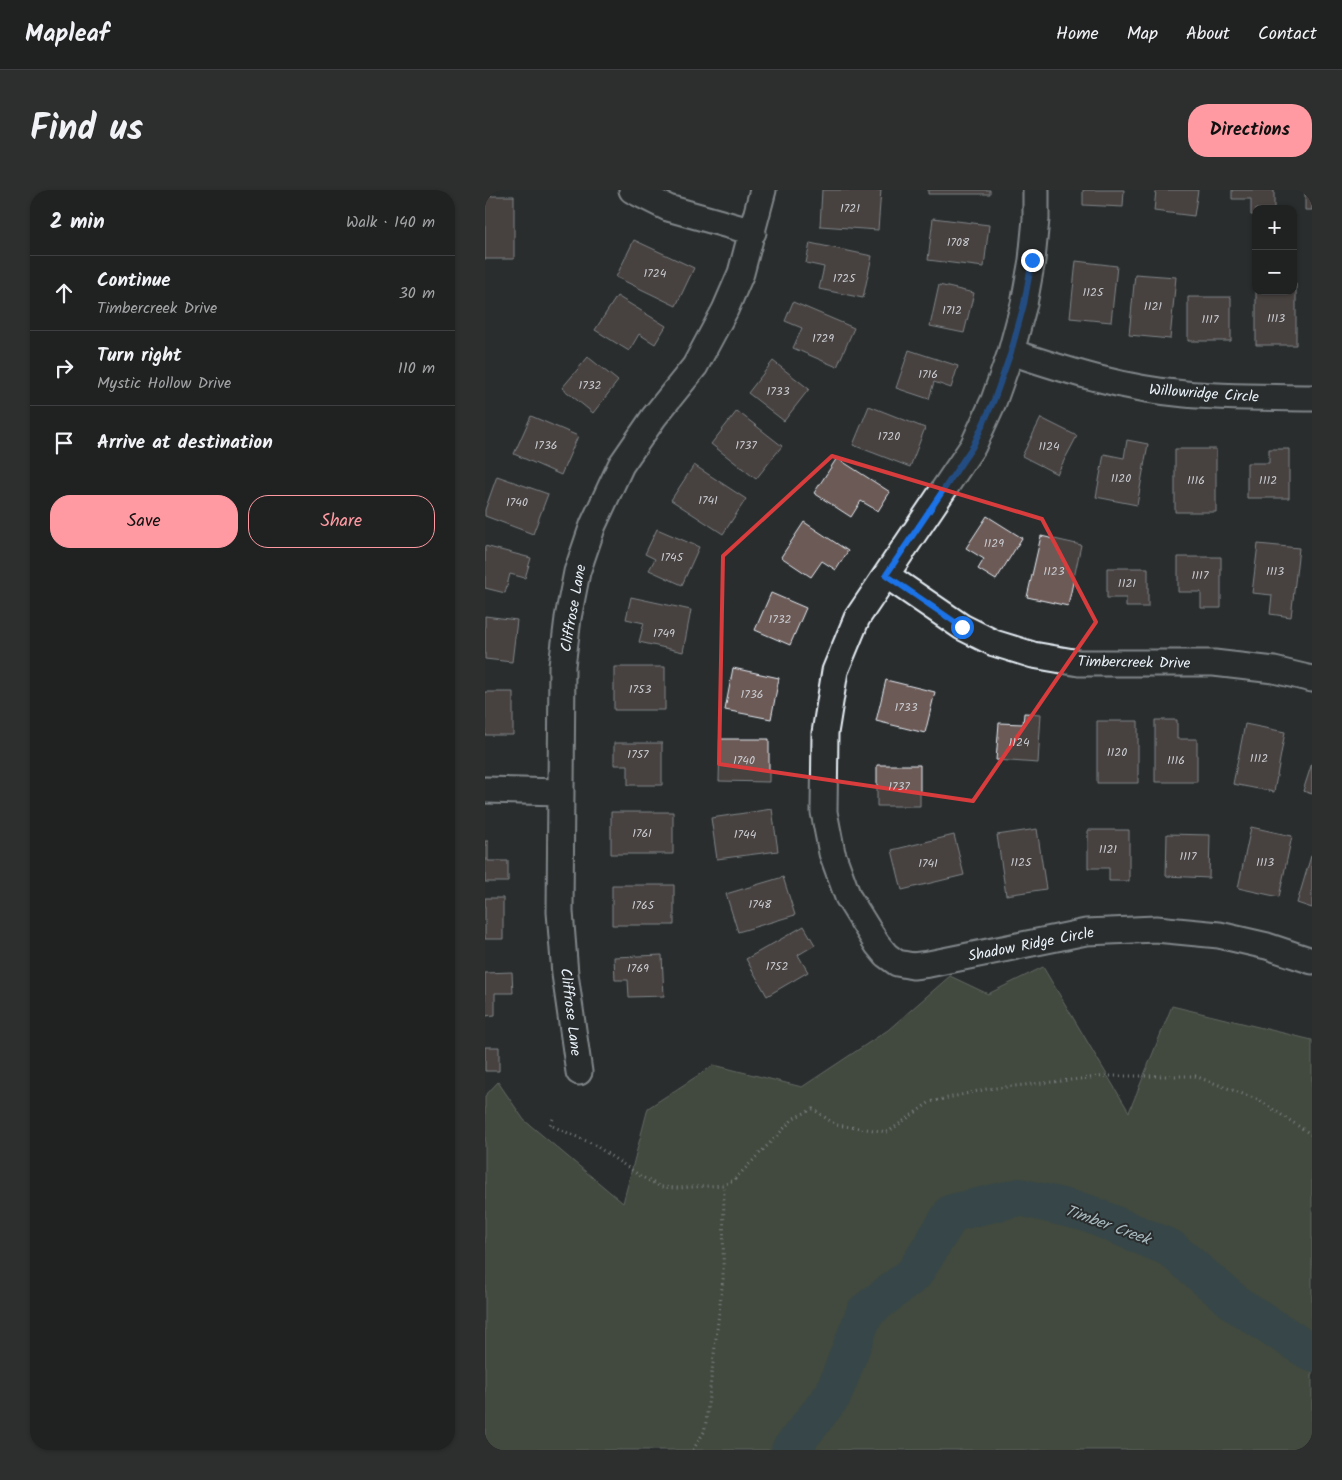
<!DOCTYPE html>
<html lang="en">
<head>
<meta charset="utf-8">
<style>
	:root { --surface:#202222; --page:#2d2f2f; --text:#f1f3f6; --muted:#a2a4a5; --line:#3d3f40; --accent:#ff9aa2 }
	body { margin:0; font-family:Kalam,sans-serif; background:var(--page); color:var(--text) }
	.controls { position:absolute; right:15px; top:15px; display:grid; overflow:hidden; border-radius:10px; box-shadow:0 1px 4px #0004 }
	.controls button { width:45px; height:45px; display:grid; place-items:center; padding:0; border:0; border-bottom:1px solid var(--line); background:var(--surface); color:var(--text); font:25px sans-serif }
	.stop { position:absolute; width:15px; height:15px; margin:-11px; border:4px solid #1a73e8; border-radius:50%; background:#fff }
	.stop.end { background:#1a73e8; border-color:#fff; box-shadow:0 1px 5px #0008 }
	.list { margin:0; padding:0; list-style:none }
	h2 { display:flex; justify-content:space-between; align-items:center; height:65px; margin:0; padding:0 20px; font-size:21px }
	h2 small { font-size:16px; font-weight:400; color:var(--muted) }
	.list li { display:grid; grid-template-columns:32px 1fr auto; gap:15px; align-items:center; box-sizing:border-box; height:75px; padding:0 20px; border-top:1px solid var(--line) }
	.list b { display:block; font-size:19px; white-space:nowrap }
	.list p { margin:0; font-size:16px; white-space:nowrap; color:var(--muted) }
	.list em { font-size:16px; font-style:normal; color:var(--muted) }
	.actions { display:flex; gap:10px; padding:15px 20px }
	.actions a { flex:1; padding:11px 0; border:1px solid var(--accent); border-radius:20px; text-align:center; font-size:18px; color:var(--accent) }
	.actions .main { background:var(--accent); color:#111 }
	.icon { flex:none; width:28px; height:28px; fill:none; stroke:currentColor; stroke-width:2; stroke-linecap:round; stroke-linejoin:round }
	.map { position:relative; flex:none; width:827px; height:1260px; overflow:hidden; border-radius:20px }
	header { display:flex; align-items:center; gap:30px; box-sizing:border-box; height:70px; padding:0 25px; background:var(--surface); border-bottom:1px solid var(--line) }
	header strong { font-size:24px }
	nav { display:flex; gap:28px; margin-inline-start:auto; font-size:18px }
	.intro { display:flex; align-items:center; justify-content:space-between; box-sizing:border-box; height:120px; padding:0 30px }
	h1 { margin:0; font-size:35px }
	.button { padding:12px 22px; border-radius:20px; background:var(--accent); color:#111; font-size:18px; font-weight:700 }
	main { display:flex; gap:30px; padding:0 30px }
	aside { flex:1; background:var(--surface); border-radius:20px; box-shadow:0 1px 4px #0004 }
	.map>svg:first-child { display:block }
	.green { fill:#616c53; stroke:#a4aea6 }
	.lines { fill:none; stroke-linecap:round; stroke-linejoin:round }
	.river { stroke:#466567; stroke-width:38 }
	.building { fill:#6c5a57; stroke:#e8f1f8 }
	.minor-casing { stroke:#e8f1f8; stroke-width:29 }
	.path { stroke:#e8f1f8; stroke-width:3; stroke-dasharray:1 4; stroke-linecap:butt }
	.minor { stroke:#2a2d2e; stroke-width:25 }
	.route { stroke:#1a73e8; stroke-width:6 }
	.marked { fill:none; stroke:#d83c3d; stroke-width:4; stroke-linejoin:round }
	.labels { text-anchor:middle; stroke-width:4; stroke-linejoin:round; paint-order:stroke }
	.number-label { font-size:12px; fill:#c9cbd0 }
	.street-label { font-size:15px; fill:#e8f1f8; stroke:#2a2d2e }
	.water-label { font-size:16px; font-style:italic; fill:#a7b9be; stroke:#2a2d2e }
</style>
</head>
<body>
<header>
<strong>Mapleaf</strong>
<nav><a>Home</a><a>Map</a><a>About</a><a>Contact</a></nav>
</header>
<div class="intro"><h1>Find us</h1><a class="button">Directions</a></div>
<main>
<aside>
<h2>2 min<small>Walk · 140 m</small></h2>
<ul class="list">
<li><svg class="icon" aria-label="ahead" viewBox="0 0 24 24"><path d="M12 20V5M6 11l6-6 6 6"/></svg><div><b>Continue</b><p>Timbercreek Drive</p></div><em>30 m</em></li>
<li><svg class="icon" aria-label="right" viewBox="0 0 24 24"><path d="M7 20v-9h11M14 6l5 5-5 5"/></svg><div><b>Turn right</b><p>Mystic Hollow Drive</p></div><em>110 m</em></li>
<li><svg class="icon" aria-label="arrive" viewBox="0 0 24 24"><path d="M6 21V4h12l-3 4 3 4H6"/></svg><div><b>Arrive at destination</b></div></li>
</ul>
<div class="actions"><a class="main">Save</a><a>Share</a></div>
</aside>
<div class="map">
<svg width="827" height="1260" viewBox="0 0 827 1260">
	<rect width="100%" height="100%" fill="#2a2d2e"/>
	<filter id="ink" filterUnits="userSpaceOnUse"><feTurbulence type="fractalNoise" baseFrequency=".02" numOctaves="2"/><feDisplacementMap in="SourceGraphic" scale="10" xChannelSelector="R" yChannelSelector="G"/><feConvolveMatrix kernelMatrix="1 2 1 2 8 2 1 2 1" color-interpolation-filters="sRGB"/></filter>
	<g filter="url(#ink)">
		<path class="green" d="M558 777 644 922 687 816 827 850V1260H0V906L13 892 39 930 138 1013 163 918 229 875 317 897 403 840 465 786 503 804Z"/>
		<g class="lines">
			<path class="river" d="M305 1260 348 1205 380 1122 429 1084 467 1023 535 1007 602 1023 685 1058 754 1116 827 1163"/>
		</g>
		<path class="building" d="M337 0H396L393 40 335 36Z
			M443 0H505V4H443Z
			M598 0H639L638 17 598 15Z
			M671 0H713L709 26 669 21Z
			M747 0H789V19H771V25H766V9H747Z
			M820 0H827V20H820Z
			M0 6H29V69H0Z
			M448 28 504 35 499 77 443 70Z
			M149 50 209 78 191 116 131 87Z
			M325 53 387 66 378 108 334 99 339 77 321 73Z
			M591 71 632 76 626 132 585 128Z
			M650 84 691 87 685 149 644 145Z
			M808 94H811V155H771V101H808Z
			M454 95 489 103 479 143 445 136Z
			M132 106 181 136 170 154 154 144 144 161 110 140Z
			M703 107H746V151H703Z
			M308 112 369 138 352 177 308 158 317 138 300 131Z
			M424 160 473 176 466 198 449 192 444 209 411 198Z
			M103 167 133 191 108 223 77 198Z
			M288 171 324 199 299 231 263 203Z
			M384 216 440 238 425 277 368 255Z
			M252 221 297 256 271 289 226 254Z
			M46 226 93 246 76 285 29 264Z
			M556 228 592 246 572 284 537 266Z
			M642 250 663 254 652 315 611 307 619 264 639 268Z
			M690 259H731V322H690Z
			M784 259H804V308H762V273H784Z
			M352 268 405 302 393 321 376 311 366 327 329 303Z
			M209 275 261 309 238 344 186 310Z
			M12 286 63 304 48 344 0 326V320Z
			M502 326 537 348 511 390 493 379 499 369 481 358Z
			M319 332 363 361 351 380 337 371 326 387 296 367Z
			M172 339 214 357 197 395 164 380 170 369 160 364Z
			M556 346 596 355 583 416 542 407Z
			M773 354 814 358 806 427 785 424 787 405 767 403Z
			M0 356 46 368 40 388 25 384 20 403 0 398Z
			M693 367H736V418H716V402H693Z
			M622 378H663V417H641V408H622Z
			M286 403 321 418 305 455 270 440Z
			M146 407 206 420 198 462 154 452 159 433 141 429Z
			M0 426 32 430 27 472 0 469Z
			M129 477H180V520H129Z
			M248 478 294 488 286 529 240 520Z
			M401 490 450 502 440 543 391 531Z
			M0 502H28V545H0Z
			M539 523 556 524 553 573 511 570 514 533 538 534Z
			M670 530H692V549H712V592H670Z
			M612 531H653V593H612Z
			M760 534 800 542 789 602 748 594Z
			M235 549H284V592L234 591Z
			M129 553H177V595H143V575H129Z
			M827 573V604L818 601Z
			M392 575H435V616H392Z
			M287 619 293 661 232 669 226 628Z
			M126 622H188V664H126Z
			M766 637 807 646 794 707 753 698Z
			M552 639 561 699 521 705 512 645Z
			M603 640H644V691H624V678H603Z
			M682 644 725 645 724 688 681 686Z
			M469 645 479 685 417 700 407 660Z
			M0 651H3V671H23V692H0Z
			M826 666H827V718L812 713Z
			M298 687 310 725 253 742 241 704Z
			M127 695H189V735H127Z
			M0 708H18V749H0Z
			M319 736 330 755 313 765 323 782 282 806 261 769Z
			M177 765 179 806 144 807 143 790H130L129 767Z
			M27 782 28 803H10V825L0 826V783Z
			M0 857H14V881H0Z"/>
		<g class="lines">
			<g class="minor-casing">
				<path id="minor" d="M147 0 183 18 268 42
					M551 0V29L547 70 539 114 526 162 509 210 488 256 372 428 350 481 340 543 339 622 347 663 363 707 392 754 401 765 412 773 428 776 444 774 601 742 671 739 734 745 782 756 827 771
					M526 162C583 181 640 199 700 204 742 208 785 207 827 208
					M401 385 477 437 509 453 548 465 594 473H729L789 480 827 489
					M0 600 75 602
					M94 882 80 784 75 722 77 476 83 428 92 382 108 335 136 275 169 227 210 176 240 120 256 83 278 0"/>
			</g>
			<path class="path" d="M68 929 65 935 108 954 157 987 176 997 193 998 239 995 250 989 309 928 328 919 351 935 403 942 445 912 502 899 623 886H710L774 910 827 945
				M208 1260 219 1242 221 1232 238 1089 239 995"/>
			<use href="#minor" class="minor"/>
		</g>
	</g>
	<g class="lines" filter="url(#ink)">
		<path class="route" d="M477 437 401 385 488 256 509 210 526 162 539 114 547 70"/>
	</g>
	<path d="M0 0H827V1260H0ZM347 266 557 329 611 432 488 611 234 574 238 366Z" fill="#2a2d2e" fill-opacity=".55" fill-rule="evenodd"/>
	<path class="marked" d="M347 266 557 329 611 432 488 611 234 574 238 366Z"/>
	<g class="labels">
		<g class="number-label">
			<text x="365" y="22">1721</text>
			<text x="473" y="56">1708</text>
			<text x="170" y="87">1724</text>
			<text x="359" y="92">1725</text>
			<text x="608" y="106">1125</text>
			<text x="668" y="120">1121</text>
			<text x="467" y="124">1712</text>
			<text x="791" y="132">1113</text>
			<text x="725" y="133">1117</text>
			<text x="338" y="152">1729</text>
			<text x="443" y="188">1716</text>
			<text x="105" y="199">1732</text>
			<text x="293" y="205">1733</text>
			<text x="404" y="250">1720</text>
			<text x="61" y="259">1736</text>
			<text x="261" y="259">1737</text>
			<text x="564" y="260">1124</text>
			<text x="636" y="292">1120</text>
			<text x="711" y="294">1116</text>
			<text x="783" y="294">1112</text>
			<text x="223" y="314">1741</text>
			<text x="32" y="316">1740</text>
			<text x="509" y="357">1129</text>
			<text x="187" y="371">1745</text>
			<text x="569" y="385">1123</text>
			<text x="790" y="385">1113</text>
			<text x="715" y="389">1117</text>
			<text x="642" y="397">1121</text>
			<text x="295" y="433">1732</text>
			<text x="179" y="447">1749</text>
			<text x="155" y="503">1753</text>
			<text x="267" y="508">1736</text>
			<text x="421" y="521">1733</text>
			<text x="534" y="556">1124</text>
			<text x="632" y="566">1120</text>
			<text x="153" y="568">1757</text>
			<text x="774" y="572">1112</text>
			<text x="259" y="574">1740</text>
			<text x="691" y="574">1116</text>
			<text x="414" y="600">1737</text>
			<text x="157" y="647">1761</text>
			<text x="260" y="648">1744</text>
			<text x="623" y="663">1121</text>
			<text x="703" y="670">1117</text>
			<text x="536" y="676">1125</text>
			<text x="780" y="676">1113</text>
			<text x="443" y="677">1741</text>
			<text x="275" y="718">1748</text>
			<text x="158" y="719">1765</text>
			<text x="292" y="780">1752</text>
			<text x="153" y="782">1769</text>
		</g>
		<g class="street-label">
			<text transform="translate(719 203) rotate(4)" y="5">Willowridge Circle</text>
			<text transform="translate(88 418) rotate(-80)" y="5">Cliffrose Lane</text>
			<text transform="translate(649 472) rotate(1)" y="5">Timbercreek Drive</text>
			<text transform="translate(546 754) rotate(-11)" y="5">Shadow Ridge Circle</text>
			<text transform="translate(86 822) rotate(83)" y="5">Cliffrose Lane</text>
		</g>
		<g class="water-label">
			<text transform="translate(623 1034) rotate(20)" y="6">Timber Creek</text>
		</g>
	</g>
</svg>
<div class="controls">
<button>+</button>
<button>−</button>
</div>
<div class="stop" style="left:477px;top:437px"></div>
<div class="stop end" style="left:547px;top:70px"></div>
</div>
</main>
</body>
</html>
